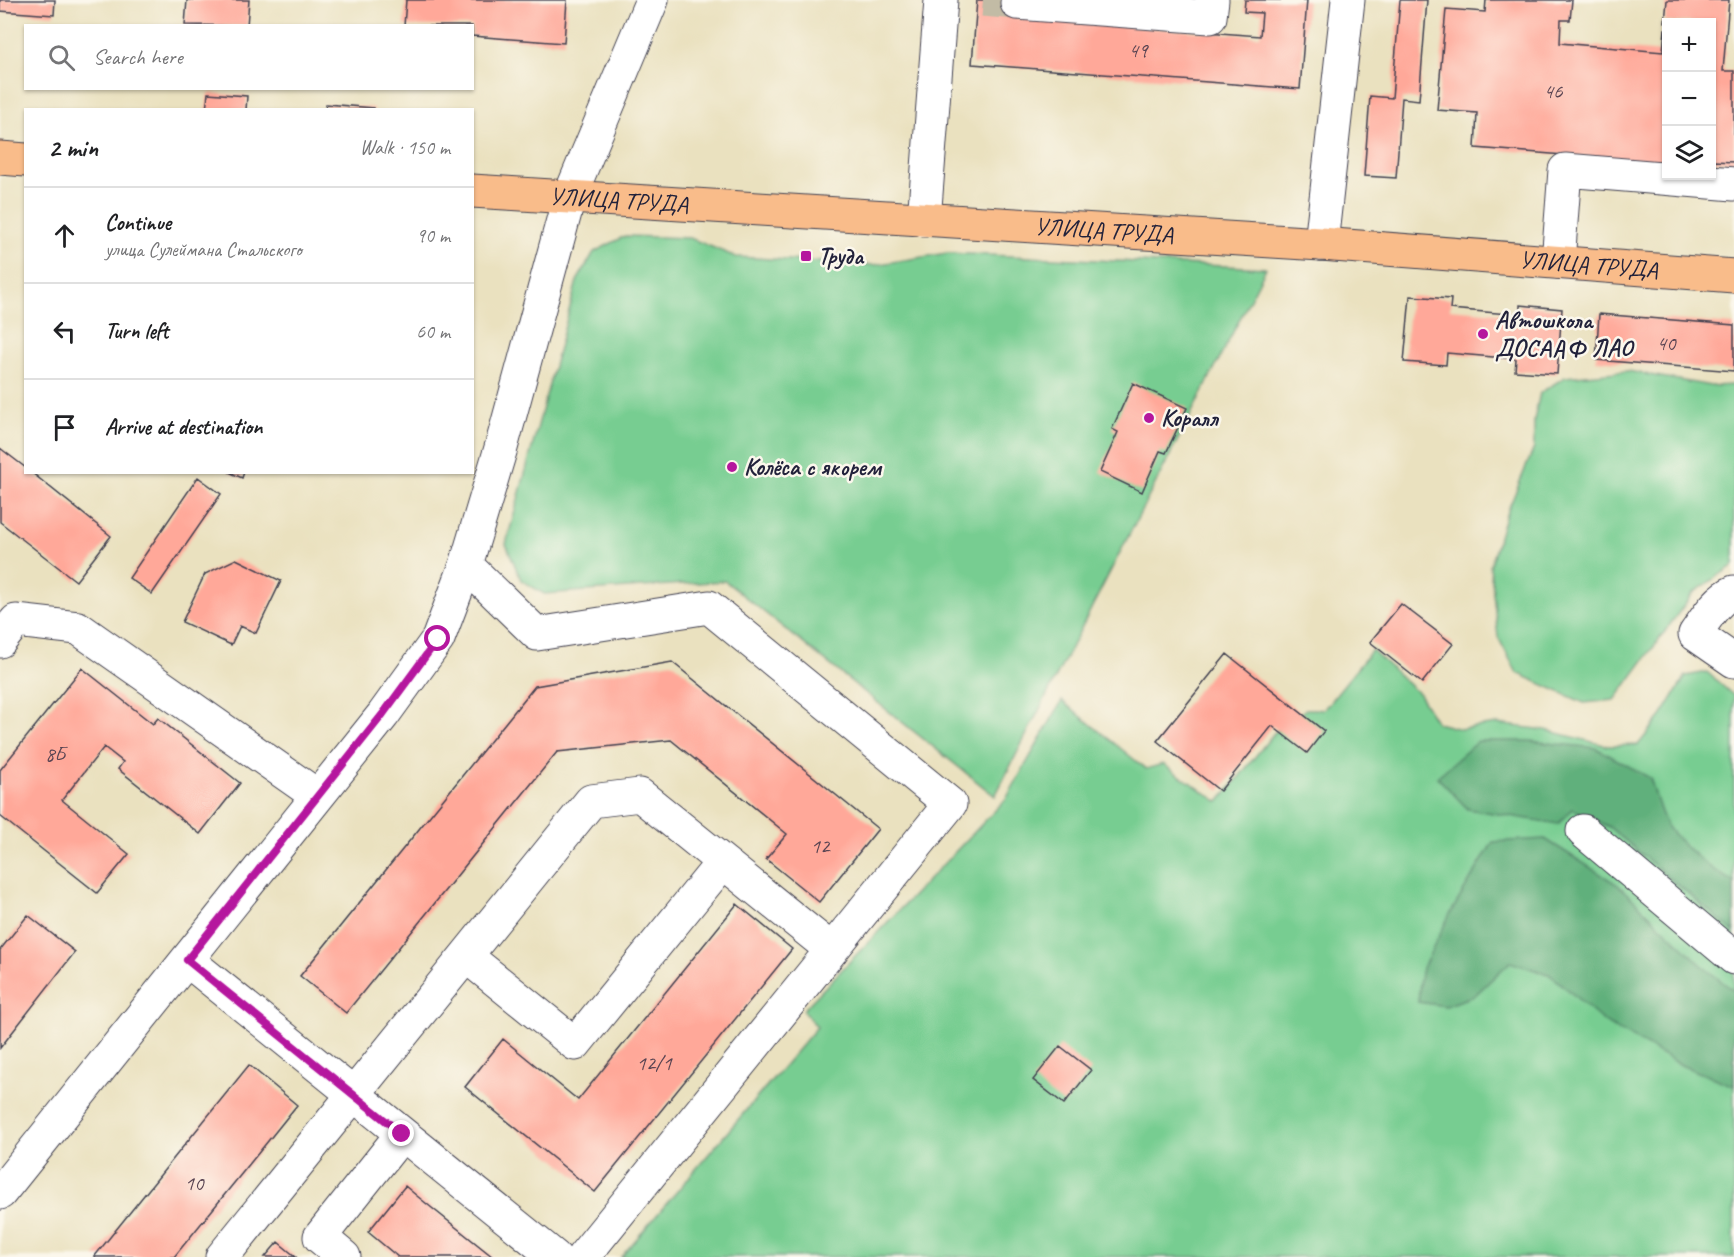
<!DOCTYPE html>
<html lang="en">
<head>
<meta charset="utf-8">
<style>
	:root { --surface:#fff; --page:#f6f6f6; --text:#202124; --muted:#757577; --line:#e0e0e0 }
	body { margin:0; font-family:Caveat,sans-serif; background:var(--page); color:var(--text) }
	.controls { position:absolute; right:18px; top:18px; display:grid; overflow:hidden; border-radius:0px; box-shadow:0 2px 4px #0004 }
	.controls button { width:54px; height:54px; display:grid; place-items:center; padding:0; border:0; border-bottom:2px solid var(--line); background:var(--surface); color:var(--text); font:30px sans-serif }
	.stop { position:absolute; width:18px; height:18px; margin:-14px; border:4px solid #b5179e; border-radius:50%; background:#fff }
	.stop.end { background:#b5179e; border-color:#fff; box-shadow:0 2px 6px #0008 }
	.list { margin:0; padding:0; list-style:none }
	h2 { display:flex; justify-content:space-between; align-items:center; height:78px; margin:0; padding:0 24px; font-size:26px }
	h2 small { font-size:20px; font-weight:400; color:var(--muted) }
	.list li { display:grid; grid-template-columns:39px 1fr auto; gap:18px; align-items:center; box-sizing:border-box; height:96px; padding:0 24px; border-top:2px solid var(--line) }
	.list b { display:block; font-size:22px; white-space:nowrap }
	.list p { margin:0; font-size:20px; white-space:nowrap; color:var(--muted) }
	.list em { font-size:20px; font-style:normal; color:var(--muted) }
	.icon { flex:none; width:33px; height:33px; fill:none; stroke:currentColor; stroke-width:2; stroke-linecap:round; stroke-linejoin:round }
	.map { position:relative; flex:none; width:1734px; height:1257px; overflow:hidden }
	.search { position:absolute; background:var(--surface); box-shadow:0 2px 4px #0004; left:24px; top:24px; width:450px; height:66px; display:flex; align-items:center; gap:15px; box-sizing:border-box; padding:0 21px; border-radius:0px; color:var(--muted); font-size:22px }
	.panel { position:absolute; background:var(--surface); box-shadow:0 2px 4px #0004; left:24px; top:108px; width:450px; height:366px; border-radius:0px }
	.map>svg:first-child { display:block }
	.green { fill:#77cd91; stroke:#4c7866; stroke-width:1.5 }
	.forest { fill:#61b07b; stroke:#42695b; stroke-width:1.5 }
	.building { fill:#ffa899 }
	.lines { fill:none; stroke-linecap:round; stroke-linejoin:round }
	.minor-tunnel { stroke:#c2bba5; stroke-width:33; stroke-dasharray:33 16; stroke-linecap:butt }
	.minor-casing { stroke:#403f4f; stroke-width:35 }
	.major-casing { stroke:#403f4f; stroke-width:35 }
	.minor { stroke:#fff; stroke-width:33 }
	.major { stroke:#f9bc8a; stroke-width:33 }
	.route { stroke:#b5179e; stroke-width:8 }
	.poi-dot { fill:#b5179e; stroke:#fbf7ec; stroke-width:2 }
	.labels { text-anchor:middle; stroke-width:5; stroke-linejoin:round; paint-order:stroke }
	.number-label { font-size:21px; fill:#594452 }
	.street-label { font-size:24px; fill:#22223b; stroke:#fbf7ec }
	.poi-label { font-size:24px; font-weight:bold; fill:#22223b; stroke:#fbf7ec; text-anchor:start }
</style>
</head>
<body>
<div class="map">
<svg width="1734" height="1257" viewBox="0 0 1734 1257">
	<rect width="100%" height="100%" fill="#fbf7ec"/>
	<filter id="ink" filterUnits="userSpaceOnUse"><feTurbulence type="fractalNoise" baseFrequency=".0167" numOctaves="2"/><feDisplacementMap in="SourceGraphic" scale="12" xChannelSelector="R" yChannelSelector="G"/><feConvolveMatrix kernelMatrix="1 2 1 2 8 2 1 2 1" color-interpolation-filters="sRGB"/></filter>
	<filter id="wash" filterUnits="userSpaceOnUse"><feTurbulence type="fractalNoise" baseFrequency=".008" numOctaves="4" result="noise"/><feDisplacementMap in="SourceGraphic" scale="24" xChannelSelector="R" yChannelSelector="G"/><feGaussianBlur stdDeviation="1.35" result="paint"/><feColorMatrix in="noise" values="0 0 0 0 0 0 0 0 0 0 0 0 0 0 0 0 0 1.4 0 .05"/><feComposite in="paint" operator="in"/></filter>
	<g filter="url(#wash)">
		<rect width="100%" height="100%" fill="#eae1bf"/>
		<path class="green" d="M625 236 690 238 736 257 874 265 947 253 1266 268 995 796 725 581 544 594 521 580 506 544 577 281 594 252Z
			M1628 371 1711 386 1734 385V565L1693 593 1615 700 1584 703 1517 673 1498 637 1490 566 1505 517 1534 448V420L1540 393 1565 377Z
			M1372 650 1419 694 1437 723 1461 729 1497 724 1546 730 1608 746 1638 745 1662 715 1686 676 1707 672 1734 696V1257H621L817 1027 803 1010 1006 799 1062 701 1146 769 1163 764 1219 802 1274 733 1306 709H1324Z"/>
		<path class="forest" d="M1478 741H1529L1596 748 1650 778C1655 792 1660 815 1668 827 1678 842 1717 876 1734 881V932L1609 827 1573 809 1558 824 1468 809 1437 777Z
			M1545 839 1618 885 1706 969 1734 991V1086L1683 1066 1604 1022 1551 975 1510 962 1475 995 1446 1006 1418 1002 1421 972 1450 914 1493 842Z"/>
		<g id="blocks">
			<path class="building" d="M0 0H55L54 15 0 11Z
				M187 0H249L247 26 185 25Z
				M406 0H567L564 43 472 36V26H404Z
				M977 0H1017L1016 18 1260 36 1262 13 1244 12 1245 0H1307L1300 89 972 64Z
				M1400 0H1427L1419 100 1402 98 1396 178 1364 176 1370 96 1392 98Z
				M1486 0H1572L1570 20H1561L1560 43 1663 52 1665 29H1666V172L1652 162 1475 148 1477 113 1437 110 1446 9 1485 12Z
				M1667 0H1729L1723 71H1734V162L1714 161V167H1712V22H1665Z
				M208 93 247 96 246 110H206Z
				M326 104 374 108V110H325Z
				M1410 296 1451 299 1450 309 1520 315V305L1562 309 1557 374 1515 371 1516 359 1447 353 1446 365 1404 362Z
				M1599 314 1734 325V371L1596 360Z
				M1133 383 1187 408 1166 453 1160 451 1142 492 1100 472 1118 432 1112 429Z
				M0 448 26 468V472H31L111 536 76 581 0 522Z
				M229 472H244L242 478Z
				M198 477 221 494 152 594 129 578Z
				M236 559 281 581 256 633 240 626 231 645 182 622 205 574Z
				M1401 604 1453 644 1422 683 1370 642Z
				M1227 654 1324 731 1307 753 1272 726 1220 791 1157 741Z
				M672 662 878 829 819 902 766 859 787 834 671 740 557 752 346 1013 300 976 535 686Z
				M82 668 153 724 158 718 240 783 200 834 118 769 123 762 104 747 62 800 129 854 97 893 0 816V770Z
				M737 904 792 949 595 1192 465 1087 503 1039 578 1100Z
				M28 915 75 952 0 1048V950Z
				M1060 1046 1091 1070 1064 1104 1033 1080Z
				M249 1065 297 1105 260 1151 174 1257H94Z
				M405 1186 417 1196 493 1257H398L368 1232Z
				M278 1242 296 1257H265Z"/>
		</g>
	</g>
	<g filter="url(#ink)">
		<use href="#blocks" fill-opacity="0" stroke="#403f4f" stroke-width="1.5"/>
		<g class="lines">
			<path class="minor-tunnel" d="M983 0 1017 3"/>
			<g class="minor-casing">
				<path id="minor" d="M1017 3 1210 17 1212 0
					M924 220 941 0
					M1321 244 1348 0
					M1558 262 1565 170 1734 184
					M466 565 537 634 709 607 950 804 583 1257
					M1734 592C1717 599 1705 620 1695 634L1734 661
					M0 641 16 621 78 628 316 795
					M1583 831 1734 958
					M466 956 575 1044 723 862
					M187 960 555 1257
					M0 1193 383 715 438 639 466 565 501 448 569 198 652 0
					M222 1257 591 801 640 795 832 950
					M344 1257 320 1237 402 1134"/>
			</g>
			<g class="major-casing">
				<g id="major">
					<path d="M0 158 26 160"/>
					<path id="s1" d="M472 191 1321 244 1734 276"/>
				</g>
			</g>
			<use href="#minor" class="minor"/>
			<use href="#major" class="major"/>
		</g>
	</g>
	<g class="lines" filter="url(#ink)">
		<path class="route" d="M402 1134 187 960 383 714 438 639"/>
	</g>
	<g class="poi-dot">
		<rect x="800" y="250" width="12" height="12" rx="3"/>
		<circle cx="1483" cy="334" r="6"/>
		<circle cx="1149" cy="418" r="6"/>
		<circle cx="732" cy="467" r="6"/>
	</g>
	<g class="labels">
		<g class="number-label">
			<text x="1138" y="57">49</text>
			<text x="1553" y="98">46</text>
			<text x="1666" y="350">40</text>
			<text x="55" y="761">8Б</text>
			<text x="820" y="853">12</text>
			<text x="654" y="1070">12/1</text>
			<text x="194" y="1190">10</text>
		</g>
		<g class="street-label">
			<text dy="8" stroke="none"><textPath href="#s1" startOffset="147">УЛИЦА ТРУДА</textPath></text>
			<text dy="8" stroke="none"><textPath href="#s1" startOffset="633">УЛИЦА ТРУДА</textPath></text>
			<text dy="8" stroke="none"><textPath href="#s1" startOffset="1119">УЛИЦА ТРУДА</textPath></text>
		</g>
		<g class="poi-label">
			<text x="818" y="264">Труда</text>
			<text x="1495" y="328">Автошкола<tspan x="1495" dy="28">ДОСААФ ЛАО</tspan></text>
			<text x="1161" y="426">Коралл</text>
			<text x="744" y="475">Колёса с якорем</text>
		</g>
	</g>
</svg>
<div class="controls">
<button>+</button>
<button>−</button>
<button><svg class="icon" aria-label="layers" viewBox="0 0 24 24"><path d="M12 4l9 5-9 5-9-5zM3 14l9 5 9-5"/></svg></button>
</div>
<div class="stop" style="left:438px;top:639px"></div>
<div class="stop end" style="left:402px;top:1134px"></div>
<div class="search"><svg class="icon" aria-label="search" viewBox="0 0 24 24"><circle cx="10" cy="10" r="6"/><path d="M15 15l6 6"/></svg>Search here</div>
<section class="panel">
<h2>2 min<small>Walk · 150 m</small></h2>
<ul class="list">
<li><svg class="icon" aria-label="ahead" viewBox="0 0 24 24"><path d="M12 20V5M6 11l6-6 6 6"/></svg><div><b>Continue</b><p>улица Сулеймана Стальского</p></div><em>90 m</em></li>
<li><svg class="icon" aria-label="left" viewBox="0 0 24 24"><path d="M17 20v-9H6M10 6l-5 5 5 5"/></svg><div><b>Turn left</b></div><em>60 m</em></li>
<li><svg class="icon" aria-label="arrive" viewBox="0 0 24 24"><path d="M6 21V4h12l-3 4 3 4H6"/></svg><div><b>Arrive at destination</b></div></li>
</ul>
</section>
</div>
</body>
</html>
